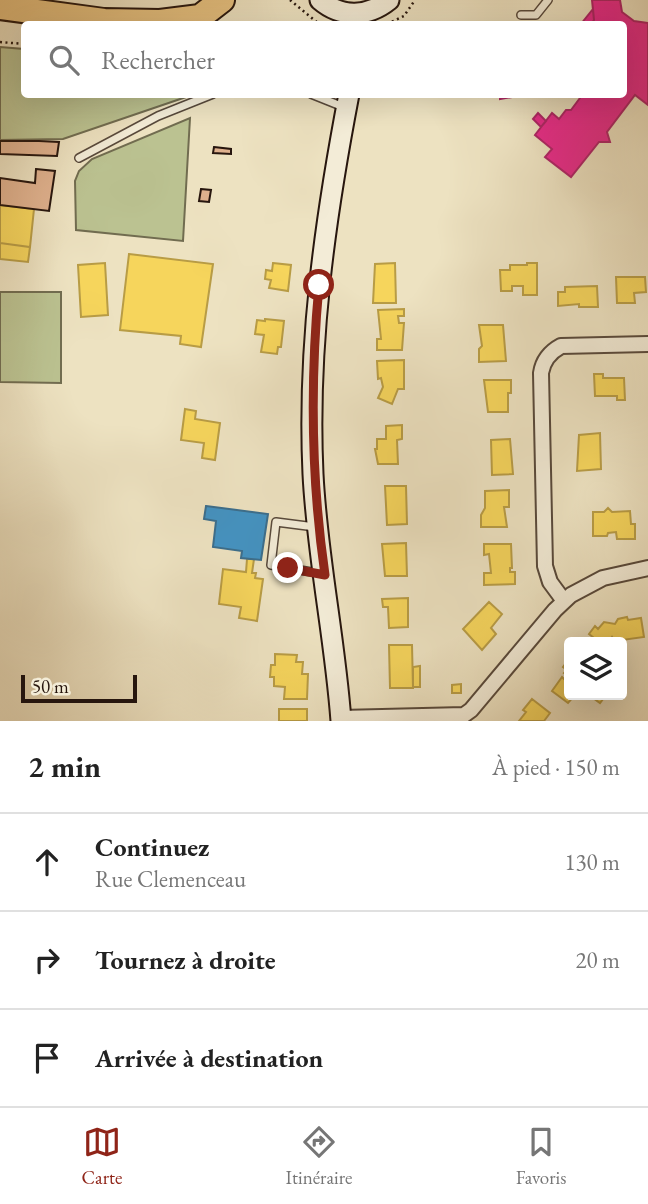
<!DOCTYPE html>
<html lang="fr">
<head>
<meta charset="utf-8">
<style>
	:root { --surface:#fff; --page:#f2f2f2; --text:#222; --muted:#767676; --line:#e0e0e0; --accent:#8f2418 }
	body { margin:0; font-family:"EB Garamond",serif; background:var(--page); color:var(--text) }
	.controls { position:absolute; right:21px; bottom:21px; display:grid; overflow:hidden; border-radius:7px; box-shadow:0 7px 28px #0002 }
	.controls button { width:63px; height:63px; display:grid; place-items:center; padding:0; border:0; border-bottom:2px solid var(--line); background:var(--surface); color:var(--text); font:35px sans-serif }
	.scale { position:absolute; left:21px; bottom:18px; width:116px; box-sizing:border-box; padding-left:7px; border:4px solid #27160e; border-top:0; font-size:19px; line-height:24px; white-space:nowrap; color:#27160e; -webkit-text-stroke:5px #f3ecd7; paint-order:stroke }
	.stop { position:absolute; width:21px; height:21px; margin:-16px; border:5px solid #8f2418; border-radius:50%; background:#fff }
	.stop.end { background:#8f2418; border-color:#fff; box-shadow:0 2px 7px #0008 }
	.list { margin:0; padding:0; list-style:none }
	h2 { display:flex; justify-content:space-between; align-items:center; height:91px; margin:0; padding:0 28px; font-size:30px }
	h2 small { font-size:23px; font-weight:400; color:var(--muted) }
	.list li { display:grid; grid-template-columns:46px 1fr auto; gap:21px; align-items:center; box-sizing:border-box; height:98px; padding:0 28px; border-top:2px solid var(--line) }
	.list b { display:block; font-size:26px; white-space:nowrap }
	.list p { margin:0; font-size:23px; white-space:nowrap; color:var(--muted) }
	.list em { font-size:23px; font-style:normal; color:var(--muted) }
	.icon { flex:none; width:38px; height:38px; fill:none; stroke:currentColor; stroke-width:2; stroke-linecap:round; stroke-linejoin:round }
	.map { position:relative; flex:none; width:648px; height:721px; overflow:hidden }
	.search { position:absolute; background:var(--surface); box-shadow:0 7px 28px #0002; left:21px; right:21px; top:21px; height:77px; display:flex; align-items:center; gap:18px; box-sizing:border-box; padding:0 24px; border-radius:7px; color:var(--muted); font-size:26px }
	.sheet { height:385px; background:var(--surface) }
	nav { display:flex; justify-content:space-around; align-items:center; box-sizing:border-box; height:98px; border-top:2px solid var(--line); background:var(--surface); font-size:19px; color:var(--muted) }
	nav a { display:grid; justify-items:center; gap:4px }
	nav .on { color:var(--accent) }
	.map>svg:first-child { display:block }
	.green { fill:#bbc291; stroke:#716c50; stroke-width:2 }
	.homes { fill:#f6d55c; stroke:#b89c45; stroke-width:2 }
	.schools { fill:#4393c3; stroke:#3b6e8d; stroke-width:2 }
	.health { fill:#e7298a; stroke:#ad2365; stroke-width:2 }
	.building { fill:#dfb18e; stroke:#27160e; stroke-width:2 }
	.lines { fill:none; stroke-linecap:round; stroke-linejoin:round }
	.lane-casing { stroke:#58493b; stroke-width:10 }
	.street-casing { stroke:#58493b; stroke-width:18 }
	.secondary-casing { stroke:#27160e; stroke-width:23 }
	.highway-casing { stroke:#27160e; stroke-width:28 }
	.path { stroke:#27160e; stroke-width:2.5; stroke-dasharray:2 3.5; stroke-linecap:butt }
	.lane { stroke:#f3ecd7; stroke-width:7 }
	.street { stroke:#f3ecd7; stroke-width:14 }
	.secondary { stroke:#f3ecd7; stroke-width:19 }
	.highway { stroke:#e6c180; stroke-width:24 }
	.route { stroke:#8f2418; stroke-width:9 }
</style>
</head>
<body>
<div class="map">
<svg width="648" height="721" viewBox="0 0 648 721">
	<rect width="100%" height="100%" fill="#ede2c1"/>
	<filter id="stains"><feTurbulence type="fractalNoise" baseFrequency=".00286" numOctaves="4"/><feColorMatrix values="0 0 0 0 .2 0 0 0 0 .09 0 0 0 0 .02 0 0 0 .5 -.17"/></filter>
	<radialGradient id="worn" r=".72"><stop offset=".6" stop-color="#630" stop-opacity="0"/><stop offset="1" stop-color="#630" stop-opacity=".3"/></radialGradient>
	<path class="green" d="M0 47 24 49V94L192 95 63 139 0 140Z
		M190 118 183 241 76 230 75 181 79 171 92 159Z
		M0 292H61V383L0 382Z"/>
	<path class="homes" d="M0 205 34 209 30 247 0 243Z
		M0 243 30 247 28 262 0 259Z
		M129 254 213 264 201 347 180 344 181 336 120 330Z
		M105 263 108 315 81 317 78 265Z
		M273 263 291 265 288 291 269 288 271 280 265 279 266 270 272 271Z
		M395 263 396 303H373L375 264Z
		M527 263H537V295H523V286H512V291H501L500 270H510V265H527Z
		M616 277H645L646 292 634 293 635 303H617Z
		M597 286 598 307H579V304L558 306V292H565V287Z
		M404 309V316H398L399 323H404L402 350H377V339H381L378 310Z
		M265 319 284 321 281 347H278L277 354 261 352 264 335 255 334 257 320 265 321Z
		M479 325H503L506 361 479 362V349L482 346Z
		M404 360V389H398L392 404 378 398 383 387 381 378 378 379 377 361Z
		M594 374H603V378H624L625 400H617V396H595Z
		M484 380H511V393H508V412H488Z
		M185 409 196 411 195 419 220 423 215 460 202 458 204 443 181 440Z
		M402 425V439L397 440 398 464H378L375 449H377V439H386V426Z
		M600 433 601 469 577 471 579 435Z
		M510 439 513 474 492 475 491 440Z
		M385 486H406L407 524 387 525Z
		M509 490V507H504L507 527H481V515L485 508V491Z
		M608 508 612 512 630 511 631 524H635V539H617L616 532 608 533 607 536H593V512H604Z
		M406 543 407 576H385L382 544Z
		M484 544H511L512 568H510V572H515V584L484 585V573H491L489 554 484 555Z
		M247 559H254L252 573H256L255 578 263 579 257 621 239 618 241 607 219 604 223 569 246 572Z
		M408 598V627L389 628 388 607H383L382 599Z
		M489 602 502 614 491 628 496 634 482 650 463 629Z
		M627 617 628 620 641 618 644 637 615 641 612 637 608 642H599L589 634 595 626 598 629 604 622 615 624 618 619Z
		M389 645H412L413 688H390Z
		M275 654 297 655 296 662H303L302 674H308L307 699H284L285 687 274 686V677H270L271 665H275Z
		M569 659V695H575L568 703 552 691 562 677 564 679 567 675 564 673 567 670 563 667Z
		M420 666V687H413V667Z
		M461 684V693H452V685Z
		M589 695H606L600 703Z
		M532 699 550 713 544 721H519L526 712 523 710Z
		M279 709H307V721H279Z"/>
	<path class="schools" d="M206 506 268 514 261 560 241 558 242 551 213 547 216 521 204 519Z"/>
	<path class="health" d="M592 0H620L622 12 634 21 648 23V105L635 95 607 132 610 142H599L571 177 545 157 552 149 535 135 552 113 559 119 566 110H571L583 94H624V24H591L594 20Z
		M593 9 594 20 591 24H581Z
		M500 94H530L500 99Z
		M538 113 546 121 541 127 533 119Z"/>
	<path class="building" d="M0 141H39L59 142 57 156 0 154Z
		M214 147 231 149V154L213 153Z
		M36 169 55 171 49 211 0 205V178L35 183Z
		M201 189 211 190 209 202 199 201Z"/>
	<g class="lines">
		<g class="lane-casing">
			<path id="lane" d="M521 15H536L548 0
				M311 94 346 108
				M79 158 158 116 213 94
				M315 527 276 522 271 565 323 574"/>
		</g>
		<g class="street-casing">
			<path id="street" d="M564 601 550 582 545 566 541 373C543 360 550 352 561 346L648 344
				M341 718 464 715 471 710 555 610 571 595 603 578 648 568"/>
		</g>
		<g class="secondary-casing">
			<path id="secondary" d="M320 0C341 18 368 17 389 0
				M341 721C335 638 317 556 313 474 307 346 325 219 349 94"/>
		</g>
		<g class="highway-casing">
			<path id="highway" d="M0 7 104 21 160 22 200 17 222 0"/>
		</g>
		<path class="path" d="M290 0 319 24
			M387 24 404 16 415 0
			M0 42 24 44"/>
		<use href="#lane" class="lane"/>
		<use href="#street" class="street"/>
		<use href="#secondary" class="secondary"/>
		<use href="#highway" class="highway"/>
	</g>
	<g class="lines">
		<path class="route" d="M288 568 325 575C311 478 310 382 319 285"/>
	</g>
	<rect width="100%" height="100%" filter="url(#stains)"/>
	<rect width="100%" height="100%" fill="url(#worn)"/>
</svg>
<div class="controls">
<button><svg class="icon" aria-label="layers" viewBox="0 0 24 24"><path d="M12 4l9 5-9 5-9-5zM3 14l9 5 9-5"/></svg></button>
</div>
<div class="scale">50 m</div>
<div class="stop" style="left:319px;top:285px"></div>
<div class="stop end" style="left:288px;top:568px"></div>
<div class="search"><svg class="icon" aria-label="search" viewBox="0 0 24 24"><circle cx="10" cy="10" r="6"/><path d="M15 15l6 6"/></svg>Rechercher</div>
</div>
<section class="sheet">
<h2>2 min<small>À pied · 150 m</small></h2>
<ul class="list">
<li><svg class="icon" aria-label="ahead" viewBox="0 0 24 24"><path d="M12 20V5M6 11l6-6 6 6"/></svg><div><b>Continuez</b><p>Rue Clemenceau</p></div><em>130 m</em></li>
<li><svg class="icon" aria-label="right" viewBox="0 0 24 24"><path d="M7 20v-9h11M14 6l5 5-5 5"/></svg><div><b>Tournez à droite</b></div><em>20 m</em></li>
<li><svg class="icon" aria-label="arrive" viewBox="0 0 24 24"><path d="M6 21V4h12l-3 4 3 4H6"/></svg><div><b>Arrivée à destination</b></div></li>
</ul>
</section>
<nav>
<a class="on"><svg class="icon" aria-label="map" viewBox="0 0 24 24"><path d="M3 6l6-2 6 2 6-2v14l-6 2-6-2-6 2zM9 4v14M15 6v14"/></svg>Carte</a>
<a><svg class="icon" aria-label="directions" viewBox="0 0 24 24"><path d="M12 3l9 9-9 9-9-9zM9 14v-3h6M13 9l2 2-2 2"/></svg>Itinéraire</a>
<a><svg class="icon" aria-label="saved" viewBox="0 0 24 24"><path d="M7 4h10v16l-5-4-5 4z"/></svg>Favoris</a>
</nav>
</body>
</html>
